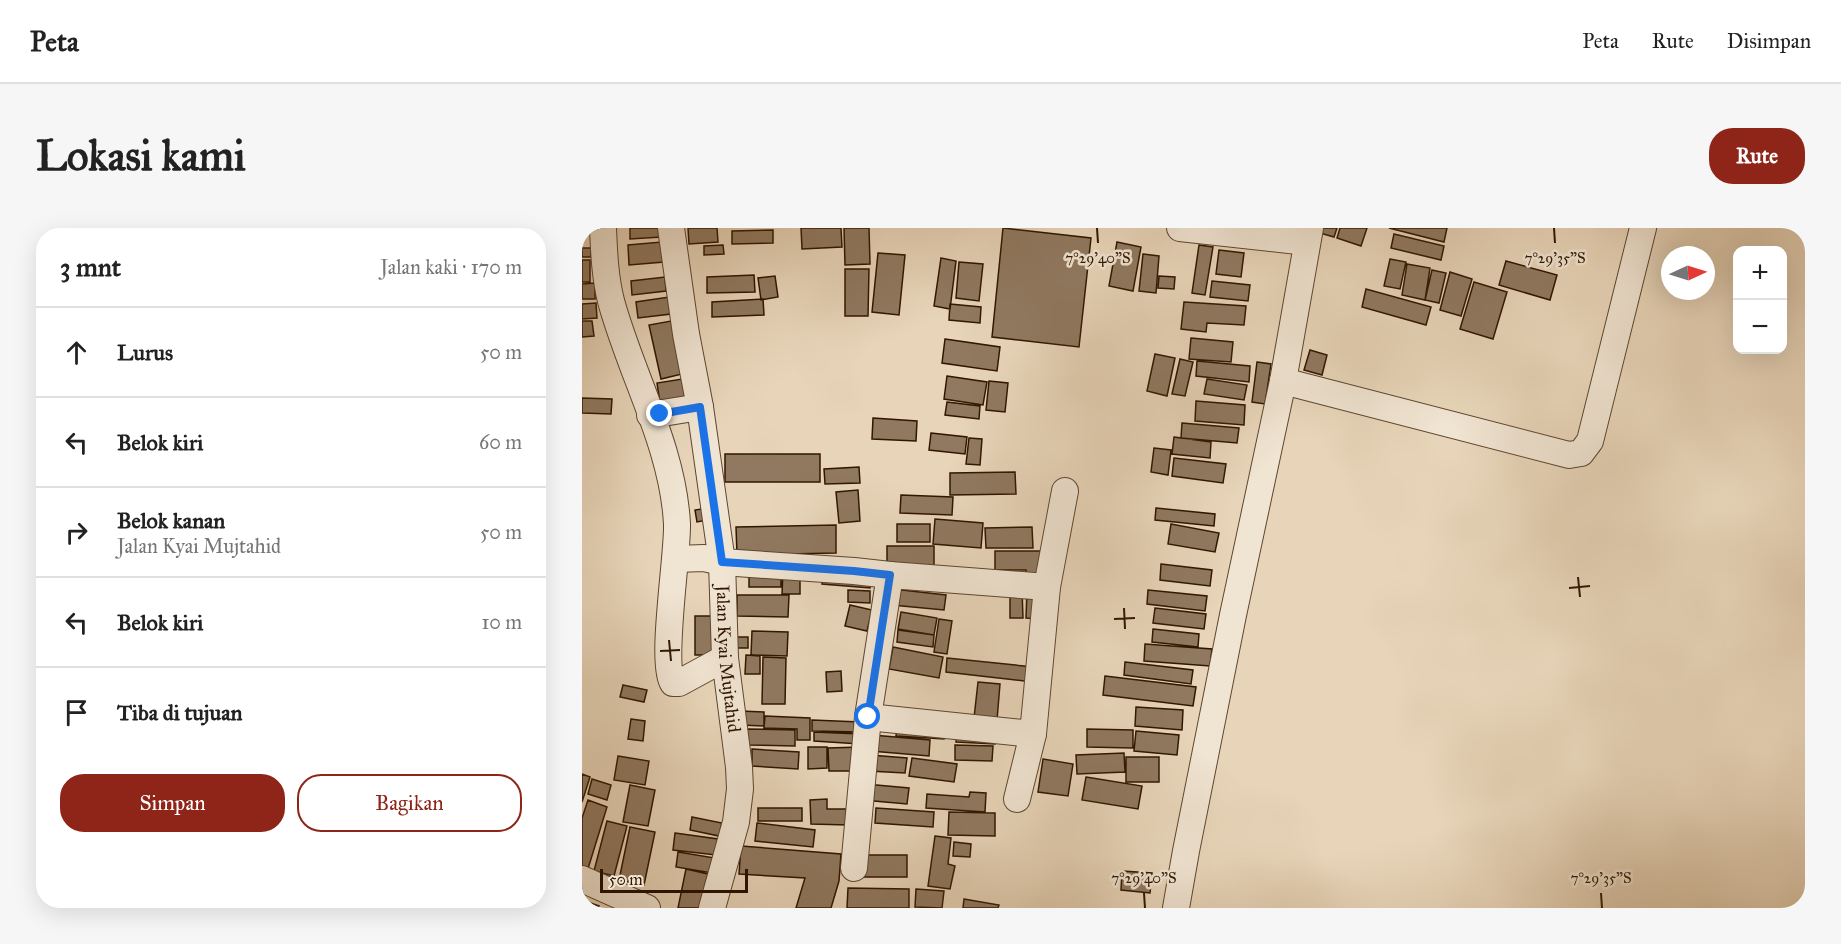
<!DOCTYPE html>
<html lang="id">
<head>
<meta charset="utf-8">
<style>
	:root { --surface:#fff; --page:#f6f6f6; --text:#222; --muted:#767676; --line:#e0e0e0; --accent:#8f2418 }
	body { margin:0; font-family:"IM FELL Great Primer",serif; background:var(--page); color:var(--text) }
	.controls { position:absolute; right:18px; top:18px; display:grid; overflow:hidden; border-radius:12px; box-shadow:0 6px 24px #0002 }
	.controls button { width:54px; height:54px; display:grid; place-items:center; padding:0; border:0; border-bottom:2px solid var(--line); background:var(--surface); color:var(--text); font:30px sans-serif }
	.compass { position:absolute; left:1079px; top:18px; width:54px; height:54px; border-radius:50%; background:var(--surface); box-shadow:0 6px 24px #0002; rotate:86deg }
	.scale { position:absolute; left:18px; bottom:15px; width:148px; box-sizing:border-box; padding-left:6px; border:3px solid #301600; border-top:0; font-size:16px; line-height:21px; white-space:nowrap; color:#301600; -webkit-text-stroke:4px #f0e4d2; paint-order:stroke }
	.stop { position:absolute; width:18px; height:18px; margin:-14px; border:4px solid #1a73e8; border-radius:50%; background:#fff }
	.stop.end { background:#1a73e8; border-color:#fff; box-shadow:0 2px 6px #0008 }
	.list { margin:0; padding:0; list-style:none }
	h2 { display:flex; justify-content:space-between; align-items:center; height:78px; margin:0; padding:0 24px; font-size:26px }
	h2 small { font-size:20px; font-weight:400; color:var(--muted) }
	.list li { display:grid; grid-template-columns:39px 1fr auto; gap:18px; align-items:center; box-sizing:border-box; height:90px; padding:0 24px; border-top:2px solid var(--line) }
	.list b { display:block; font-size:22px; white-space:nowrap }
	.list p { margin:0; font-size:20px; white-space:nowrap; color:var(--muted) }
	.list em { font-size:20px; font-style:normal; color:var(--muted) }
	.actions { display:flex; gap:12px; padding:18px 24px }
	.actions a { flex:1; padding:14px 0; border:2px solid var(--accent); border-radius:24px; text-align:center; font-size:21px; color:var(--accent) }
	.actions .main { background:var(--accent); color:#fff }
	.icon { flex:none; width:33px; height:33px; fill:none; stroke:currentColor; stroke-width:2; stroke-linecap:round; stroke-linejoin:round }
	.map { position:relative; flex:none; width:1223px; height:680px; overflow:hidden; border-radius:24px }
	header { display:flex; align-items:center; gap:36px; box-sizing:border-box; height:84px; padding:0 30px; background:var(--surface); border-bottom:2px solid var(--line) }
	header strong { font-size:28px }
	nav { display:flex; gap:33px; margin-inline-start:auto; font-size:21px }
	.intro { display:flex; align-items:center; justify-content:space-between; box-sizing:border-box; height:144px; padding:0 36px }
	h1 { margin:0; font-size:42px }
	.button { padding:15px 27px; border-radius:24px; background:var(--accent); color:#fff; font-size:21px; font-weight:700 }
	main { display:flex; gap:36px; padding:0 36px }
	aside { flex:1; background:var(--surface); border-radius:24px; box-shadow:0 6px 24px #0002 }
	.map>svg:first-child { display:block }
	.building { fill:#907960; stroke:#301600; stroke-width:1.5 }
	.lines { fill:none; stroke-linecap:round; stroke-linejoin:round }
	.minor-casing { stroke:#5e462e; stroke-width:28 }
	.minor { stroke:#f0e4d2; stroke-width:26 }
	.route { stroke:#1a73e8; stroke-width:8 }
	.ticks { fill:none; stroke:#301600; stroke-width:2 }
	.labels { text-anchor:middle; stroke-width:5; stroke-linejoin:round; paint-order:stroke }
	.street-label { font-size:18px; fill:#301600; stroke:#f0e4d2 }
	.ticks-label { font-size:15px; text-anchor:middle; fill:#301600; stroke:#f0e4d2; stroke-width:5; stroke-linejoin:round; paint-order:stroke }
</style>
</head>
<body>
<header>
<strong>Peta</strong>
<nav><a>Peta</a><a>Rute</a><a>Disimpan</a></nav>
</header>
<div class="intro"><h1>Lokasi kami</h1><a class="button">Rute</a></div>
<main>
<aside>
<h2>3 mnt<small>Jalan kaki · 170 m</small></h2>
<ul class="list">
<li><svg class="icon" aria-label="ahead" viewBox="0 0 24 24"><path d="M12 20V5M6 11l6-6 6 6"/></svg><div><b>Lurus</b></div><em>50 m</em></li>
<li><svg class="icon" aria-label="left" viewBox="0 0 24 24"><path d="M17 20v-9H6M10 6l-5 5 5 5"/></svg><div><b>Belok kiri</b></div><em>60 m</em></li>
<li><svg class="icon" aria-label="right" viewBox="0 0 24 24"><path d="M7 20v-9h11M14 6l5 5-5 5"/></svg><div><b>Belok kanan</b><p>Jalan Kyai Mujtahid</p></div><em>50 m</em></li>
<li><svg class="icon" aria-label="left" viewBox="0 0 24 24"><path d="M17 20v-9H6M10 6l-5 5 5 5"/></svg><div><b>Belok kiri</b></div><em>10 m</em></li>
<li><svg class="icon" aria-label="arrive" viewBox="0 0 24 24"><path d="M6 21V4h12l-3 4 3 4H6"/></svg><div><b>Tiba di tujuan</b></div></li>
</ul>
<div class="actions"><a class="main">Simpan</a><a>Bagikan</a></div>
</aside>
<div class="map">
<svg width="1223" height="680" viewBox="0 0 1223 680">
	<rect width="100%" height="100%" fill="#e8d5b9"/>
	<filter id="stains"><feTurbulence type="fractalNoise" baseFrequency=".00333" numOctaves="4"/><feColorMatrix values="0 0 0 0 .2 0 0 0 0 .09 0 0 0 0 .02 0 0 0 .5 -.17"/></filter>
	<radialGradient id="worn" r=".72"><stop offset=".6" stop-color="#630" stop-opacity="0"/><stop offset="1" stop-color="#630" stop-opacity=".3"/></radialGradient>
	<path class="building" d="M48 0H78L79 9 48 11Z
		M106 0H135L136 14 107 16Z
		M219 0H259L260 19 220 21Z
		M262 0H287L288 36 263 37Z
		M421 0 509 10 497 119 410 109Z
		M740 0H755L752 9 738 5Z
		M758 0H785L779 18 755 10Z
		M807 0H865L862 14Z
		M191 2V15L150 16V3Z
		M812 6 862 18 859 32 809 20Z
		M80 14 82 34 47 37 46 17Z
		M535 14 559 19 551 63 527 58Z
		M141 17 142 26 122 27V18Z
		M617 17 631 19 623 67 610 65Z
		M0 20H9V29H0Z
		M637 22 662 25 659 49 634 46Z
		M296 25 323 27 317 87 290 84Z
		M561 26 577 28 574 65 557 63Z
		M359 30 374 33 368 81 352 78Z
		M808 31 824 34 818 61 802 58Z
		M0 32H8V54H0Z
		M924 33 975 47 968 72 917 57Z
		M377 34 401 36 397 73 374 70Z
		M825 36 848 40 843 72 820 67Z
		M263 41H287L286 88H263Z
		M850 42 864 45 857 75 843 72Z
		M868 44 890 51 879 88 858 82Z
		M172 47 173 64 125 65V49Z
		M193 48 196 69 179 72 176 50Z
		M577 48 593 49 592 61 576 60Z
		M83 49 84 63 50 67 49 53Z
		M630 53 668 57 666 73 628 69Z
		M892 54 925 64 911 111 878 101Z
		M13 55V71H0V56Z
		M784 61 849 79 844 97 780 79Z
		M87 69 89 86 56 90 54 74Z
		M181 71 182 87 130 89V74Z
		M602 74 664 78 662 97 625 95 624 104 599 101Z
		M14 75 15 90 0 91V76Z
		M368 76 399 79 398 95 367 92Z
		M0 93H10L12 108 0 109Z
		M89 93 100 146 79 151 67 97Z
		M609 110 651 114 649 134 607 131Z
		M363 111 418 119 415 143 360 135Z
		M728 122 745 127 740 147 722 142Z
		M573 126 593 130 585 168 565 163Z
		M598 131 611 134 603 168 590 166Z
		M615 133 668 138 667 154 614 148Z
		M675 134 689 136 683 176 670 174Z
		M365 148 405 154 401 177 362 171Z
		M100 151 105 179 79 182 75 155Z
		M625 151 665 157 662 172 622 166Z
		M407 153 426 155 423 184 404 182Z
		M0 170 30 171 29 186 0 185Z
		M614 173 663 177 662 197 613 193Z
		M365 174 398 178 397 191 363 187Z
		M291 190 335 193 334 213 290 211Z
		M600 195 657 200 655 215 599 210Z
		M349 205 385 209 383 226 347 222Z
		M592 209 629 214 628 230 590 226Z
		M387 210 400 211 398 237 384 236Z
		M572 220 589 222 586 247 569 244Z
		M143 226H238V254H143Z
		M592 230 644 236 641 255 590 248Z
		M277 239 278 255 243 256 242 241Z
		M433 244 434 266 368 267V245Z
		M276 262 278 293 257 295 254 264Z
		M319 267 371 269 370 287 318 285Z
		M125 280 126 292 115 294 113 282Z
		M574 280 633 286 632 298 573 292Z
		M353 291 401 295 399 320 351 316Z
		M315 296H348V314H315Z
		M589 296 637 305 633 324 586 316Z
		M254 297V325L155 327 154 299Z
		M450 299 451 320H404L403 300Z
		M305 318H352V339H305Z
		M413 323H460V357H444V342H413Z
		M579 336 630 342 628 358 578 352Z
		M199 341V359H167V342Z
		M201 343H218V366H200Z
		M241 346 289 350 288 360 240 356Z
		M311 361 364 367 362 382 310 377Z
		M266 362 288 363V375L266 374Z
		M428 362H440L441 390H428Z
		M445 362 462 363 460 391 444 390Z
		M566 362 625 368 623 383 565 376Z
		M155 367H207L206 389 155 388Z
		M268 377 290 382 285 403 263 398Z
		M573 380 624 386 622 401 571 395Z
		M319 384 355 390 352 407 316 401Z
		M113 388H135V427H113Z
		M357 391 370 393 365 426 352 424Z
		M571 401 617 406 616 419 570 414Z
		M316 402 352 407 351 419 315 414Z
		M170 403 206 404 205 428 169 427Z
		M149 409H166V420H149Z
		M563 416 630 421 628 438 562 433Z
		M311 419 361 429 357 450 307 441Z
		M164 427 178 428V446H163Z
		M181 429 204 430 203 476H180Z
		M365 430 452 439 451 454 364 444Z
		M543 434 611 442 609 456 542 447Z
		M259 443 260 463 245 464 244 444Z
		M523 448 614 459 611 478 521 467Z
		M396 454 418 456 415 492 392 490Z
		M41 457 65 462 62 474 38 469Z
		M554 479 601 482 600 502 553 498Z
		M158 483 182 484V498L158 497Z
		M183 488 228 490V512H215V501L182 500Z
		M49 491 63 493 61 513 46 511Z
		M230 492 278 494 277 504 230 503Z
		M315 499 363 502 362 511 314 508Z
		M165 501 213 502V518L165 517Z
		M505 501 551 502V520L505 519Z
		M375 502 413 505V516L374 514Z
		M554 503 597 507 595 527 552 523Z
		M232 504 278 506V516L232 513Z
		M290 507 348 512 347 528 289 523Z
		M373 517 411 518 410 533 373 532Z
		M226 519H245V540L226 541Z
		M279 519 280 543H247L246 520Z
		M170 521 217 524 216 541 170 538Z
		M542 525 543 544 495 546 494 527Z
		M288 527 325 530 323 545 287 543Z
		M36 528 67 533 63 557 32 552Z
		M544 529H577V554H544Z
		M330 530 375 536 372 554 327 548Z
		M461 531 491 536 486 568 456 564Z
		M0 546 8 549 0 574Z
		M504 549 560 558 556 581 500 572Z
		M10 551 29 557 25 572 6 566Z
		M283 556 327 560 325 576 281 572Z
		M48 557 73 562 66 598 41 594Z
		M388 564 404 565 403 584 344 580 345 566 387 569Z
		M245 571V581H267L266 597 229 596 228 572Z
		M6 572 25 579 5 644 0 642V590Z
		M176 580H220V593H176Z
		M294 580 352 584 351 599 293 595Z
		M367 584 413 585V608L366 607Z
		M110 589 140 595 137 608 108 602Z
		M25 593 45 598 32 648 12 643Z
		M175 595 233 602 231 619 173 613Z
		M48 599 73 604 62 657 37 652Z
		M93 605 136 611 134 627 91 622Z
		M353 608 369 610 366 636 373 638 368 661 346 658Z
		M372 614 389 616 388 629 371 628Z
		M159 618 259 626 257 653 249 680H214L223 650 157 646Z
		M96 624 133 630 130 645 94 639Z
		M279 627H325V649H279Z
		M104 641 126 646 119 680H96Z
		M540 643 570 645 568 665 539 662Z
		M266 660 327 661V680H265Z
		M334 661 362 663 360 680 333 679Z
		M382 671 417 677 416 680H381Z
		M0 672 17 678 16 680H0Z"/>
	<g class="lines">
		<g class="minor-casing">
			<g id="minor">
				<path d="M21 0C22 24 23 49 29 73 49 147 91 218 95 296 96 327 78 436 91 455H97L143 430"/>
				<path id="s1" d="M89 0 104 106 118 179 140 334 143 430 157 539 158 561 154 594 130 680"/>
				<path d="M598 0 725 14"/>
				<path d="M701 153 987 227 999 225 1008 213 1061 0"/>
				<path d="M68 187 118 179"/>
				<path d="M94 331 122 330 140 334 272 343 308 347 286 489 272 640"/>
				<path d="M308 347 465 359"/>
				<path d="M286 489 451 506 465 359 483 263"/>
				<path d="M435 571 451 506"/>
				<path d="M0 651 65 680"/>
				<path d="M594 680 604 623 651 387 701 153 728 0"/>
			</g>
		</g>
		<use href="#minor" class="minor"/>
	</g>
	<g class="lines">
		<path class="route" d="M78 186 118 179 140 334 272 343 308 347 286 489"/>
	</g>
	<path class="ticks" d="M515 0 516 15M972 0 973 15M996 349 998 369M987 360 1008 358M542 380 543 401M532 391 553 390M87 412 89 433M78 423 98 422M562 665 563 680M1019 665 1020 680"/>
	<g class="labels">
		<g class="street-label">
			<text dy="6" stroke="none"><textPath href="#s1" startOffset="435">Jalan Kyai Mujtahid</textPath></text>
		</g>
	</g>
	<g class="ticks-label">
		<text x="516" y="35">7°29'40"S</text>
		<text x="973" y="35">7°29'35"S</text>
		<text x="562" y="655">7°29'40"S</text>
		<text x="1019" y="655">7°29'35"S</text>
	</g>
	<rect width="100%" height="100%" filter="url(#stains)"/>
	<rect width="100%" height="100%" fill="url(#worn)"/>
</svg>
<div class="controls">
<button>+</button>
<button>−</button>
</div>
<svg class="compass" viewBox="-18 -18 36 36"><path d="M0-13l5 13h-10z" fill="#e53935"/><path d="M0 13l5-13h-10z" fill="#767676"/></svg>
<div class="scale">50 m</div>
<div class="stop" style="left:286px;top:489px"></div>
<div class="stop end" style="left:78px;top:186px"></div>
</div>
</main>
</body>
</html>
